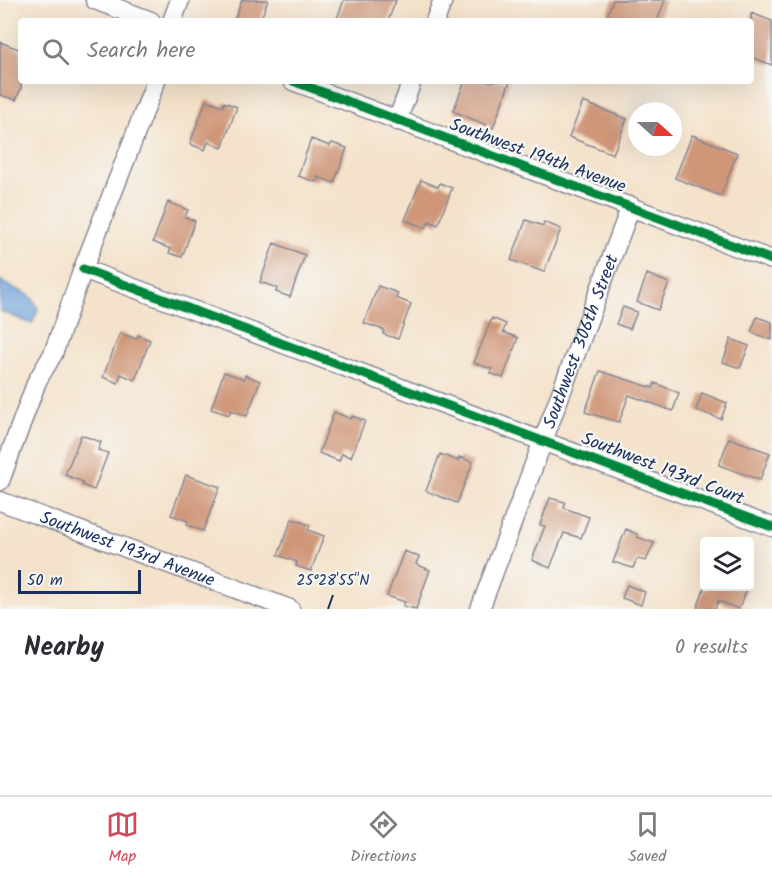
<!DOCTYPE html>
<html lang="en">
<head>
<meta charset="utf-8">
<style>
	:root { --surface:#fff; --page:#f2f2f3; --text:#2b2b33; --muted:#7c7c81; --line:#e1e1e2; --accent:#d1495b }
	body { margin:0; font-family:Kalam,sans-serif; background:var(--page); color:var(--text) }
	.controls { position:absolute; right:18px; bottom:18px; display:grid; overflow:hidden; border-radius:6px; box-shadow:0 6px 24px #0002 }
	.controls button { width:54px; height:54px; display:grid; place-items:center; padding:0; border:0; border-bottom:2px solid var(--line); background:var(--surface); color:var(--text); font:30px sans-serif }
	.compass { position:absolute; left:628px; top:102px; width:54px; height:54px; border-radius:50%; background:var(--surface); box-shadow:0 6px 24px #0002; rotate:111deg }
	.scale { position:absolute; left:18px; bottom:15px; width:123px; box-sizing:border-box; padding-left:6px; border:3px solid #1b2f5e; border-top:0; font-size:16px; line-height:21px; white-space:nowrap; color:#1b2f5e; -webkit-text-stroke:4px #f6f6f2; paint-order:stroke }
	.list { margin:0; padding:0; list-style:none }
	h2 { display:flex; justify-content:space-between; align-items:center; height:78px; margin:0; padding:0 24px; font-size:26px }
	h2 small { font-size:20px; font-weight:400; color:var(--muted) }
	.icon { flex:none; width:33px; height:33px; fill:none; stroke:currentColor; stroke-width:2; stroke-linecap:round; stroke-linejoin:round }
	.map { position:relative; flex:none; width:772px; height:609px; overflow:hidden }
	.search { position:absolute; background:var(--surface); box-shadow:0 6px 24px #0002; left:18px; right:18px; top:18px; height:66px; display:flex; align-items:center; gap:15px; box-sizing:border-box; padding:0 21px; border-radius:6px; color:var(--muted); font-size:22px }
	.sheet { height:186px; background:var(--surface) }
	nav { display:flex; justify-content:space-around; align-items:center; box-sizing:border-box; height:84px; border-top:2px solid var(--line); background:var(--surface); font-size:16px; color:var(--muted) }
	nav a { display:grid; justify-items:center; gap:3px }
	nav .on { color:var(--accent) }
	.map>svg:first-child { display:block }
	.water { fill:#6ea1da; stroke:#44689c; stroke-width:1.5 }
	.building { fill:#cf9678 }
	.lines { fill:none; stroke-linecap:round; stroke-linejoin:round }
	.minor-casing { stroke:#888894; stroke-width:21 }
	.minor { stroke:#fff; stroke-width:18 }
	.cycleway-casing { stroke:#f6f6f2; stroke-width:13 }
	.cycleway { stroke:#00873e; stroke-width:9 }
	.ticks { fill:none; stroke:#1b2f5e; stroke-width:2 }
	.labels { text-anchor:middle; stroke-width:4.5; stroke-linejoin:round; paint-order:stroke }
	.street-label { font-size:18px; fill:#1b2f5e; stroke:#f6f6f2 }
	.ticks-label { font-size:15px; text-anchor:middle; fill:#1b2f5e; stroke:#f6f6f2; stroke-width:4.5; stroke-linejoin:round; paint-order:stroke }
</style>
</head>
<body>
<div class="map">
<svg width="772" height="609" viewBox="0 0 772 609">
	<rect width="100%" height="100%" fill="#f6f6f2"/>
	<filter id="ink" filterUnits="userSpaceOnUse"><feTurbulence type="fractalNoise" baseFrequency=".0167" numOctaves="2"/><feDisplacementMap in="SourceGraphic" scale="12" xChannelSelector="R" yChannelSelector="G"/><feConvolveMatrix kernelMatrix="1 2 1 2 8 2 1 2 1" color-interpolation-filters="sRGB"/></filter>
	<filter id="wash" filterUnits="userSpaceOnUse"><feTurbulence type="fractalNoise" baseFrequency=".008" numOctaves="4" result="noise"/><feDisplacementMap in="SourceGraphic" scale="24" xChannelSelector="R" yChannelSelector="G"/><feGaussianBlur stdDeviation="1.35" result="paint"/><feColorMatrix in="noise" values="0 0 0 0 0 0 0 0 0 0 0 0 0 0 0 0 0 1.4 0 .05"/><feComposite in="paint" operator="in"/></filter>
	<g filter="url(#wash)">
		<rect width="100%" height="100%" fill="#f4e2ca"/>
		<path class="water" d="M0 280C6 284 11 288 18 290 30 295 34 296 38 310L32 324 0 311Z"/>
		<g id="blocks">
			<path class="building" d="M242 0H268L260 21H234Z
				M344 0H396L388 21H336Z
				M613 0H665L657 21H605Z
				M751 13 772 21V65L751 57Z
				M0 42 21 50V88L16 100 0 95Z
				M465 81H510L493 128 453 111Z
				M206 100 223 106 224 102 237 107 222 148 208 142 205 150 190 144Z
				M583 102 627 119 613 154 569 137Z
				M692 135 737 153 721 196 675 178Z
				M311 139 330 146 332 143 347 148 334 183 318 177 316 182 298 176Z
				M421 180 438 187 440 183 452 188 438 225 429 221 426 228 405 220Z
				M168 202 188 210 185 217 195 221 182 257 169 253 171 249 153 242Z
				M526 220 543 226 544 222 561 229 544 272 511 260Z
				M274 243 305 255 290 297 276 292 277 288 260 282Z
				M647 274 669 283 658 310 637 302Z
				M378 286 398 293 396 298 411 304 398 339 383 334 384 330 364 323Z
				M623 307 637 312 630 329 616 324Z
				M757 317 772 322V340L751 332Z
				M492 318 506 324 503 332 518 338 503 378 490 373 492 369 474 363Z
				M120 333 136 339 138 335 150 340 135 380 121 374 118 383 103 377Z
				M731 339 749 346 740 368 723 362Z
				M600 371 653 388 655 383 679 393 673 411 629 395 619 422 585 412Z
				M224 372 244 379 245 375 260 381 247 416 231 410 229 415 211 409Z
				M702 393 727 403 721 419 696 410Z
				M334 412 351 419 352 416 365 421 351 457 342 454 339 461 319 453Z
				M81 435 101 442 98 450 108 453 94 490 82 485 83 482 65 475Z
				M729 438 770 453 760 480 719 465Z
				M440 454 458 461 459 457 473 462 457 503 426 491Z
				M186 475 220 487 203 531 187 525 188 521 171 515Z
				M550 498 565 502 564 508 589 517 581 538 564 533 550 568 532 560 545 526 540 525Z
				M292 519 310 525 308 530 324 536 311 571 296 566 297 562 278 555Z
				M626 529 637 534V537L654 543 646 561 637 559 633 568 613 562Z
				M404 551 419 557 416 564 430 570 416 609 403 606 405 602 387 596Z
				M627 585 645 592 641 605 622 598Z
				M705 586H748L739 609 718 601 715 609H697Z"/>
		</g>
	</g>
	<g filter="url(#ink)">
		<use href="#blocks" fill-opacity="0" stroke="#888894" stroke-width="1.5"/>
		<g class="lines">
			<g class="minor-casing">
				<g id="minor">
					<path d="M95 0 151 21"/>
					<path d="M172 21 180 0"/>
					<path d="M435 21 443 0"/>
					<path d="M293 81 772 260"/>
					<path d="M397 121 412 81"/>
					<path d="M83 269 772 527"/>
					<path d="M0 481 37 381 53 354 83 269 156 81"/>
					<path id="s1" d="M0 501 290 609"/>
					<path id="s2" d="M480 609 631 206"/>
				</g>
			</g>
			<use href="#minor" class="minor"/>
			<g class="cycleway-casing">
				<path id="cycleway" d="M293 81 772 260
					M83 269 772 527"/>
			</g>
			<use href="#cycleway" class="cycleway"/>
		</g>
	</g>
	<path class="ticks" d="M328 609 333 595"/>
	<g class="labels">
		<g class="street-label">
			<text transform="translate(538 155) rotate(20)" y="6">Southwest 194th Avenue</text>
			<text dy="6" stroke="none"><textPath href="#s2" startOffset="286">Southwest 306th Street</textPath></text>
			<text transform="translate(663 468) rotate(21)" y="6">Southwest 193rd Court</text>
			<text dy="6" stroke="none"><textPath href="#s1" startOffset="136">Southwest 193rd Avenue</textPath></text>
		</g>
	</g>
	<g class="ticks-label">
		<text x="333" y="585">25°28'55"N</text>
	</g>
</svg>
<div class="controls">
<button><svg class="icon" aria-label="layers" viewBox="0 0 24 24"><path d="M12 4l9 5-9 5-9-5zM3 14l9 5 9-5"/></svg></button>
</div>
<svg class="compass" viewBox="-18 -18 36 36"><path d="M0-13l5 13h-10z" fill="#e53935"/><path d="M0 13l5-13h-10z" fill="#7c7c81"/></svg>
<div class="scale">50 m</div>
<div class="search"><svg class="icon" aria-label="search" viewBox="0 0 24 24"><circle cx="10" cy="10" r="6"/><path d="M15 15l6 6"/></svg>Search here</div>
</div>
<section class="sheet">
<h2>Nearby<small>0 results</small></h2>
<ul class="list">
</ul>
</section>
<nav>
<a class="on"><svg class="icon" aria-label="map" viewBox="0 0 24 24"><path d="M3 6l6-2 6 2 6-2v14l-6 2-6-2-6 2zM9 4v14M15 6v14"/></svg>Map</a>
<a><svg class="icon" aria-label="directions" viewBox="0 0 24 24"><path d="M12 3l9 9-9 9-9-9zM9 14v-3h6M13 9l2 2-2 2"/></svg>Directions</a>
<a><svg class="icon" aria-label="saved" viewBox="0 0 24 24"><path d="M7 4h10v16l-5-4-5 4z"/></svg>Saved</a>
</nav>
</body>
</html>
